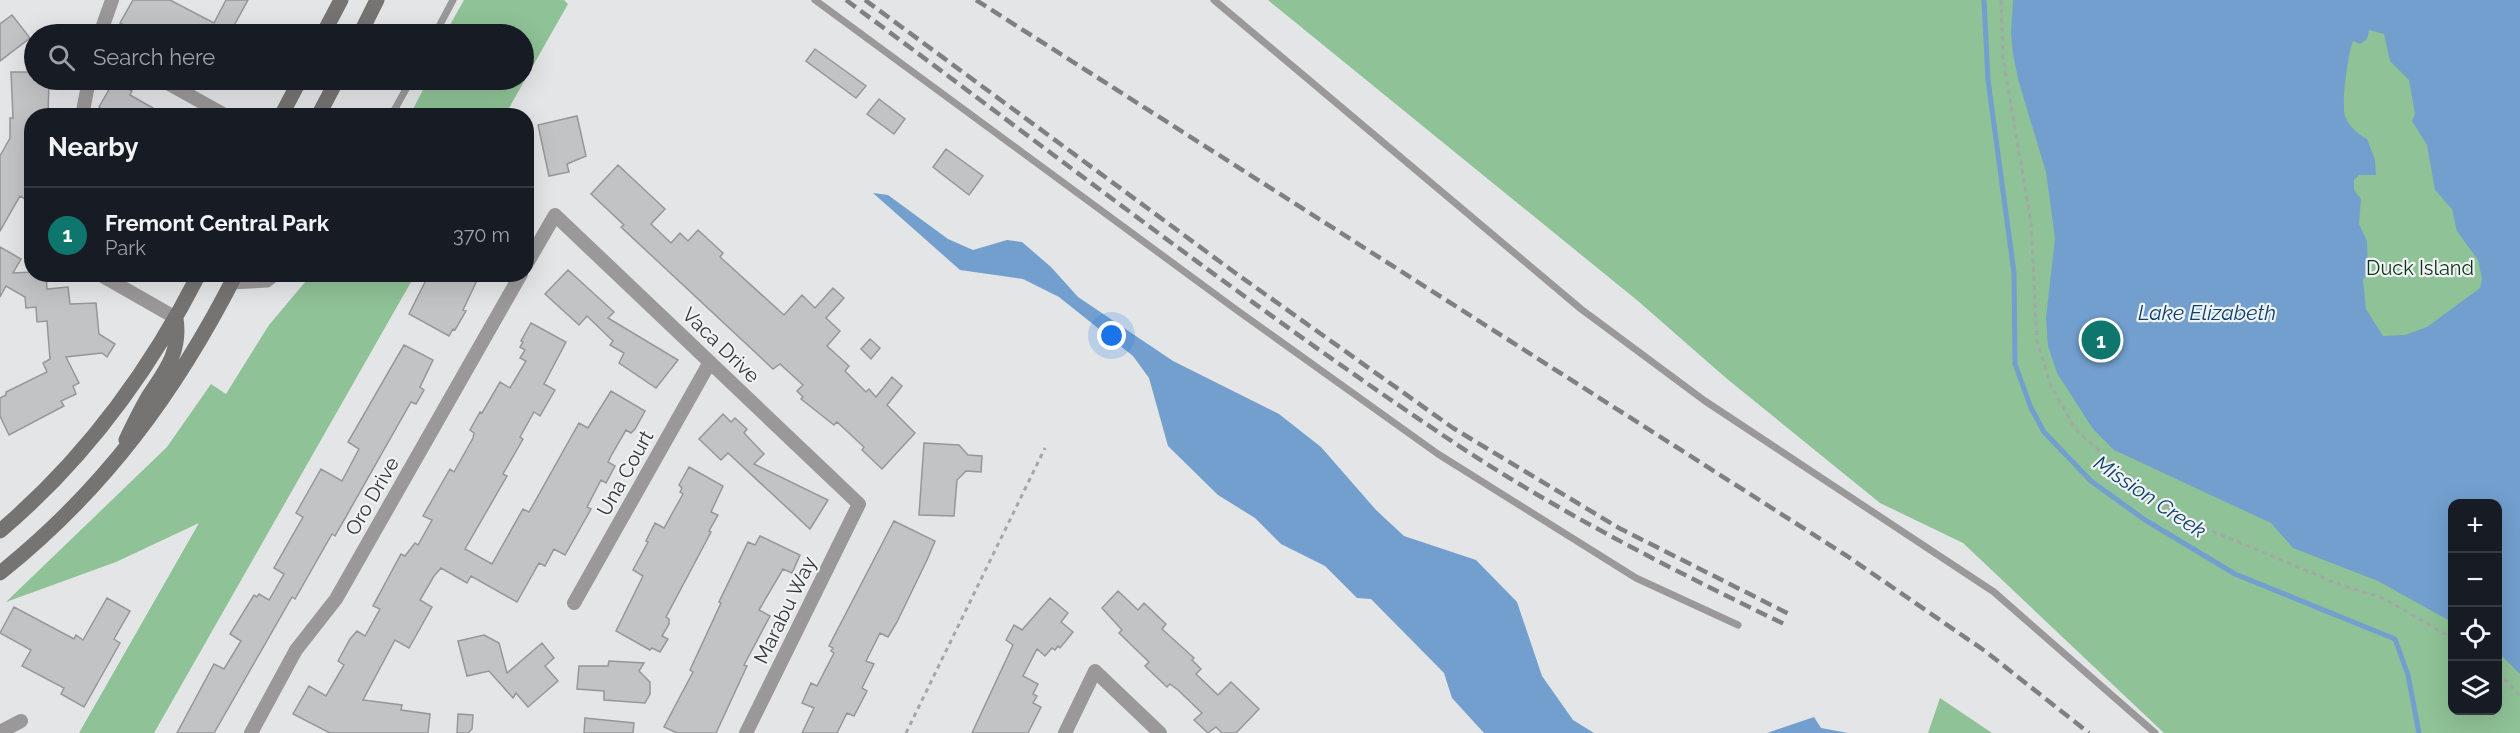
<!DOCTYPE html>
<html lang="en">
<head>
<meta charset="utf-8">
<style>
	:root { --surface:#171b24; --page:#242831; --text:#f1f3f6; --muted:#9ea1a6; --line:#363941; --accent:#0f766e }
	body { margin:0; font-family:Raleway,sans-serif; background:var(--page); color:var(--text) }
	.controls { position:absolute; right:18px; bottom:18px; display:grid; overflow:hidden; border-radius:12px; box-shadow:0 6px 24px #0002 }
	.controls button { width:54px; height:54px; display:grid; place-items:center; padding:0; border:0; border-bottom:2px solid var(--line); background:var(--surface); color:var(--text); font:30px sans-serif }
	.you { position:absolute; left:1112px; top:336px; width:21px; height:21px; margin:-15px; border:4px solid #fff; border-radius:50%; background:#1a73e8; box-shadow:0 0 0 9px #1a73e833 }
	.badge { display:grid; place-items:center; width:39px; height:39px; border-radius:50%; background:var(--accent); color:#fff; font-size:20px; font-weight:700 }
	.pin { position:absolute; translate:-50% -50%; border:3px solid #fff; box-shadow:0 2px 6px #0006 }
	.list { margin:0; padding:0; list-style:none }
	h2 { display:flex; justify-content:space-between; align-items:center; height:78px; margin:0; padding:0 24px; font-size:26px }
	h2 small { font-size:20px; font-weight:400; color:var(--muted) }
	.list li { display:grid; grid-template-columns:39px 1fr auto; gap:18px; align-items:center; box-sizing:border-box; height:96px; padding:0 24px; border-top:2px solid var(--line) }
	.list b { display:block; font-size:22px; white-space:nowrap }
	.list p { margin:0; font-size:20px; white-space:nowrap; color:var(--muted) }
	.list em { font-size:20px; font-style:normal; color:var(--muted) }
	.icon { flex:none; width:33px; height:33px; fill:none; stroke:currentColor; stroke-width:2; stroke-linecap:round; stroke-linejoin:round }
	.map { position:relative; flex:none; width:2520px; height:733px; overflow:hidden }
	.search { position:absolute; background:var(--surface); box-shadow:0 6px 24px #0002; left:24px; top:24px; width:510px; height:66px; display:flex; align-items:center; gap:15px; box-sizing:border-box; padding:0 21px; border-radius:33px; color:var(--muted); font-size:22px }
	.panel { position:absolute; background:var(--surface); box-shadow:0 6px 24px #0002; left:24px; top:108px; width:510px; height:174px; border-radius:24px }
	.map>svg:first-child { display:block }
	.green { fill:#8fc296; fill-rule:evenodd }
	.water { fill:#729fce; fill-rule:evenodd }
	.lines { fill:none; stroke-linecap:round; stroke-linejoin:round }
	.stream { stroke:#729fce; stroke-width:5 }
	.building { fill:#c1c3c5; stroke:#959799; stroke-width:1.5 }
	.path { stroke:#a4a6a7; stroke-width:3; stroke-dasharray:4.5 4.5; stroke-linecap:butt }
	.service { stroke:#9a9898; stroke-width:7 }
	.minor { stroke:#9a9898; stroke-width:14 }
	.secondary { stroke:#767473; stroke-width:15 }
	.rail { stroke:#7f8081; stroke-width:4.5; stroke-dasharray:12 6; stroke-linecap:butt }
	.labels { text-anchor:middle; stroke-width:4.5; stroke-linejoin:round; paint-order:stroke }
	.park-label { font-size:20px; fill:#0b3315; stroke:#f0f2f4 }
	.street-label { font-size:20px; fill:#363637; stroke:#f0f2f4 }
	.water-label { font-size:21px; font-style:italic; fill:#0e416d; stroke:#f0f2f4 }
</style>
</head>
<body>
<div class="map">
<svg width="2520" height="733" viewBox="0 0 2520 733">
	<rect width="100%" height="100%" fill="#e3e5e7"/>
	<path class="green" d="M464 0H564L568 4 505 115H410L428 80H524V34H445Z
		M1268 0H2520V733H2164L1963 543 1880 503 1726 378 1638 301ZM2452 504H2498V710H2452Z
		M311 275H415L154 733H79L199 523 116 562 6 602 167 447 211 384 226 394 269 325Z
		M1940 698 1992 733H1928Z"/>
	<path class="water" d="M2013 0H2520V674L2498 652V504H2452V622L2378 581 2293 548 2271 523 2114 450 2093 429 2057 373 2048 346 2046 318 2055 238 2046 172 2018 79 2013 54 2011 33ZM2369 30 2384 34 2390 61 2409 80 2415 114 2412 121 2427 145 2435 190 2452 209 2457 231 2478 260 2482 279 2480 288 2427 327 2405 335 2383 336 2366 309 2363 280 2368 272 2367 241 2359 224 2361 199 2354 190V180L2359 175H2376L2375 160 2367 139C2358 135 2348 125 2345 116 2341 104 2348 52 2353 41L2360 44 2367 39Z
		M873 193 888 195 948 239 973 250 1007 240 1022 242 1051 267 1078 297 1173 361 1279 414 1321 447 1376 510 1404 536 1476 560 1517 602 1542 676 1573 720 1594 733H1484L1452 698 1444 673 1371 599 1357 598 1325 566 1281 544 1255 518 1218 495 1168 446 1149 378 1133 356 1059 297 1023 279 960 270Z
		M1814 717 1821 728 1848 733H1767Z"/>
	<g class="lines">
		<path class="stream" d="M1984 0 1988 80 2014 273 2015 364 2031 408 2044 432 2091 481 2145 520 2235 574 2395 639 2408 675 2419 733"/>
	</g>
	<path class="building" d="M133 0H170L214 23 226 0H248L230 33 234 34H142L120 23Z
		M12 15 30 38 0 61V24Z
		M815 49 866 86 856 98 806 61Z
		M11 72H34V80H49L48 116H32V203L20 196 0 231V156L10 138V118H13Z
		M114 81 132 91 130 95 167 116H100L103 110 99 107Z
		M879 99 905 119 894 134 867 114Z
		M577 116 586 156 567 164 569 172 549 176 538 125Z
		M946 149 983 176 969 195 933 167Z
		M618 165 665 209 651 224 671 243 680 233 688 241 698 230 723 253 720 257 784 315 802 295 815 308 833 288 844 298 826 318 840 331 827 346 849 366 845 371 866 392 869 389 876 397 892 377 902 386 887 405 915 433 882 469 862 450 864 447 837 422 834 425 801 399 803 397 797 391 803 385 780 364 773 369 621 227 624 225 591 194Z
		M0 247 21 259 13 273 32 272V274H46L47 289 68 287 70 304 96 303 99 334 115 344 107 357 102 353 66 357 79 383 73 386 76 394 61 401 64 406 9 435 0 416V398L6 395V392L47 372 43 363 50 359 47 321 37 322 36 307 26 308 25 297 6 286 0 297Z
		M568 270 614 312 608 318 678 360 656 388 619 363 624 353 610 345 613 341 587 316 579 325 545 294Z
		M429 274H480L463 310 466 311 455 330 453 329 449 336 409 314Z
		M531 323 566 342 544 384 555 390 540 416 534 412 520 437 523 439 503 474 507 476 465 549 492 564 523 509 529 512 579 423 588 428 611 391 645 411 635 429 631 433 626 430 612 454 608 462 615 466 606 483 601 480 587 507 591 509 565 555 554 549 545 566 539 563 517 602 471 576 467 583 441 568 434 576 420 600 432 607 409 648 395 640 363 700 402 705 401 710 430 714 428 733H330L293 714 309 686 326 696 344 665 338 661 350 639 357 631 365 636 380 609 373 606 401 554 405 556 415 543 418 545 432 520 423 516 450 469 454 472 473 438 474 433 470 430 480 412 482 413 500 382 510 388 526 361 520 358 525 350 520 347 523 342 521 341Z
		M870 339 880 348 871 359 861 349Z
		M404 345 433 360 420 387 424 390 416 404 411 402 335 536 332 534 295 599 292 597 214 733H177L214 664 224 669 241 641 230 634 254 595 257 597 259 594 269 600 284 574 274 568 303 517 296 513 321 469 342 481 359 449 348 442Z
		M723 414 731 422 735 418 747 429 744 433 764 454 754 464 828 500 810 529 728 453 721 460 699 439Z
		M924 443 959 445 968 455 982 456 981 472 966 471 957 480 954 516 919 515Z
		M689 467 723 486 711 512 718 515 709 531 711 532 666 617 669 619V624L662 636 668 639 660 652 652 648 650 650 616 631 643 576 633 570 648 542 646 541 655 523 664 528 683 494 680 492 682 488 679 485Z
		M894 521 935 541 927 560 897 622 888 637 880 633 866 661 874 664 862 688 867 691 854 716 847 713 837 733H802L814 708 802 703 811 683 817 686 834 653 831 651 833 648 829 646Z
		M760 536 800 555 792 573 783 569 759 610 770 616 744 665 747 666 716 733H677L664 727 693 672 690 670 721 603 719 602 748 542 755 545Z
		M1118 591 1138 610 1144 603 1166 624 1162 629 1194 658 1192 660 1201 669 1196 674 1218 695 1231 682 1259 709 1236 733H1222L1216 727 1208 733 1194 720 1202 713 1178 690 1170 684 1167 687 1145 666 1149 662 1119 633 1122 630 1102 608Z
		M107 598 130 611 114 639 120 643 84 707 61 694 64 688 22 666 31 650 0 633 14 607 74 639 76 635 83 640Z
		M1050 598 1068 613 1061 622 1073 632 1060 648 1058 646 1055 650 1052 648 1045 656 1037 649 1023 676 1038 684 1033 694 1037 696 1033 703 1041 707 1028 733H972L1013 645 1006 640 1014 625 1022 630Z
		M484 635 499 643 507 673 542 643 554 658 545 666 558 681 528 707 516 693 513 698 489 671 467 676 458 641Z
		M609 661 644 663 639 671 650 682V694L645 703 604 700V691L577 689 579 666H608Z
		M458 714 473 715 472 729 468 733H457Z
		M585 718 634 723 633 733H584Z"/>
	<g class="lines">
		<path class="path" d="M2001 0 2003 58 2031 223 2037 341 2051 386 2076 430 2143 490 2198 525 2336 583 2385 599 2452 638
			M2498 672 2520 696
			M906 733 1045 448"/>
		<path class="service" d="M815 0 1238 311 1438 454 1636 578 1738 625
			M1214 0 1581 309 1705 401 1994 592 2155 733
			M435 34 453 0
			M391 116 411 80
			M230 286 268 284 281 274"/>
		<path class="minor" d="M100 34 112 0
			M162 80 223 114
			M82 116 89 80
			M526 265 555 215 859 504 746 733
			M99 274 176 318
			M574 603 710 362
			M0 732 21 721
			M251 733 296 650 336 599 521 274
			M1065 733 1095 671 1160 733"/>
		<path class="secondary" d="M323 34 341 0
			M360 34 377 0
			M281 116 300 80
			M318 116 337 80
			M126 440C133 425 140 411 148 397 166 370 181 352 176 318
			M0 531C84 460 149 372 199 274
			M0 573C104 490 176 392 236 274"/>
		<path class="rail" d="M846 0C1045 147 1241 300 1447 438 1554 510 1669 568 1784 624
			M865 0 1234 272 1453 428 1619 528 1789 614
			M976 0 1847 556 1985 651 2089 733"/>
	</g>
	<g class="labels">
		<g class="park-label">
			<text x="2420" y="275">Duck Island</text>
		</g>
		<g class="street-label">
			<text transform="translate(721 345) rotate(44)" y="7">Vaca Drive</text>
			<text transform="translate(625 473) rotate(-61)" y="7">Una Court</text>
			<text transform="translate(372 496) rotate(-60)" y="7">Oro Drive</text>
			<text transform="translate(785 610) rotate(-64)" y="7">Marabu Way</text>
		</g>
		<g class="water-label">
			<text x="2207" y="320">Lake Elizabeth</text>
			<text transform="translate(2150 497) rotate(34)" y="7">Mission Creek</text>
		</g>
	</g>
</svg>
<div class="controls">
<button>+</button>
<button>−</button>
<button><svg class="icon" aria-label="locate" viewBox="0 0 24 24"><circle cx="12" cy="12" r="6"/><path d="M12 2v4M12 18v4M2 12h4M18 12h4"/></svg></button>
<button><svg class="icon" aria-label="layers" viewBox="0 0 24 24"><path d="M12 4l9 5-9 5-9-5zM3 14l9 5 9-5"/></svg></button>
</div>
<div class="you"></div>
<div class="pin badge" style="left:2101px;top:340px">1</div>
<div class="search"><svg class="icon" aria-label="search" viewBox="0 0 24 24"><circle cx="10" cy="10" r="6"/><path d="M15 15l6 6"/></svg>Search here</div>
<section class="panel">
<h2>Nearby<small></small></h2>
<ul class="list">
<li><span class="badge">1</span><div><b>Fremont Central Park</b><p>Park</p></div><em>370 m</em></li>
</ul>
</section>
</div>
</body>
</html>
